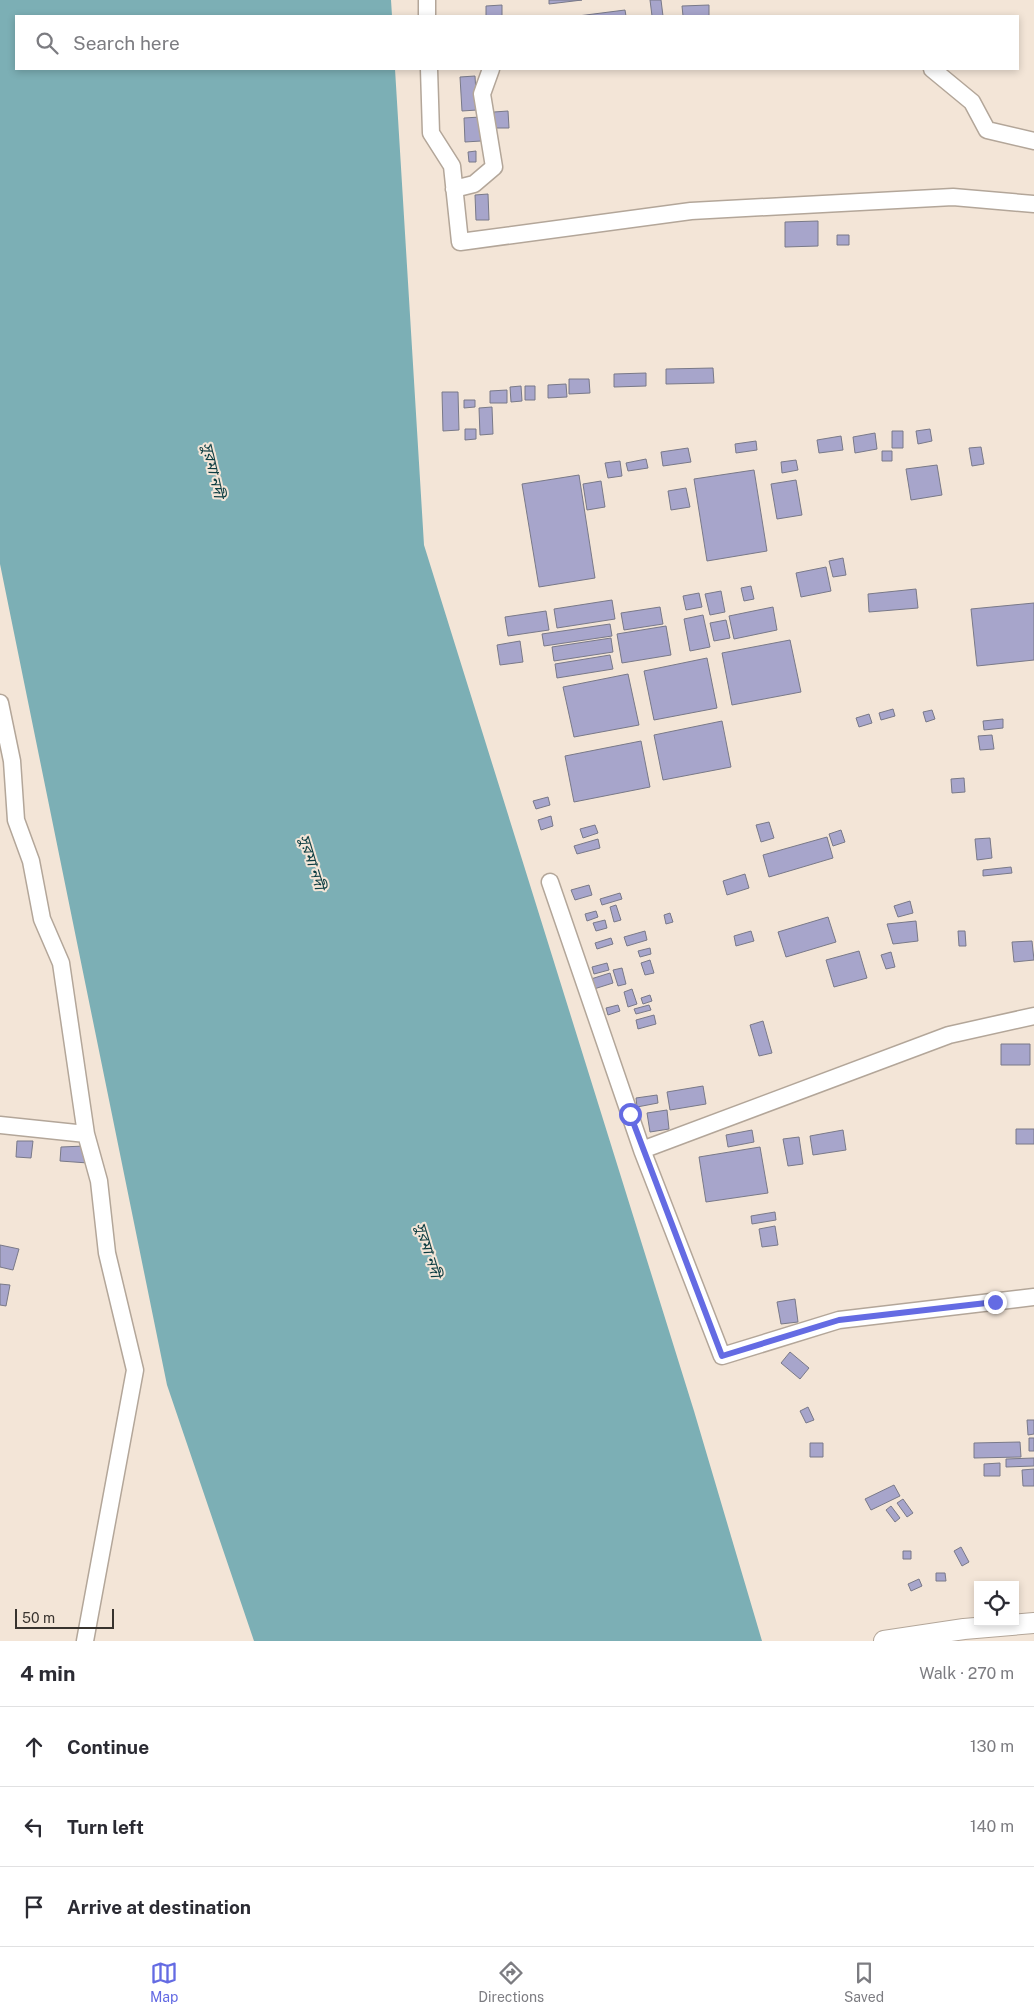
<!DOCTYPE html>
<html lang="en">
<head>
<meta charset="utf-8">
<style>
	:root { --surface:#fff; --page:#f2f2f3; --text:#2b2b33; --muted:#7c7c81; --line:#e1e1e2; --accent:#646be3 }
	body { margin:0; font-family:"Public Sans","Noto Sans Bengali",sans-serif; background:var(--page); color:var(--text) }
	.controls { position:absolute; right:15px; bottom:15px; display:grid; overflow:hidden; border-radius:0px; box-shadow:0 2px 8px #0003 }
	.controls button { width:45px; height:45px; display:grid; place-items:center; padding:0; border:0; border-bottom:1px solid var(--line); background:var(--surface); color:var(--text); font:25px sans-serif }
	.scale { position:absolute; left:15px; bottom:12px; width:99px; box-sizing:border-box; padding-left:5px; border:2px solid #38332e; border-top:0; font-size:14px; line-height:18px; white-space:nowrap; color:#38332e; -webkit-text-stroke:4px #f3e5d7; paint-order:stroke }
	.stop { position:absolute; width:15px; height:15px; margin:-11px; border:4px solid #646be3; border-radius:50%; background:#fff }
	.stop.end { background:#646be3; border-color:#fff; box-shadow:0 1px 5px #0008 }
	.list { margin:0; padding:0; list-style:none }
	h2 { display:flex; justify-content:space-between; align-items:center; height:65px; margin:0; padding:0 20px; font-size:21px }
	h2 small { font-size:16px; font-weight:400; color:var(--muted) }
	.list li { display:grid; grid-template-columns:32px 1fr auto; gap:15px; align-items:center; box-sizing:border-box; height:80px; padding:0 20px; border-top:1px solid var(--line) }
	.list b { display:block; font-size:19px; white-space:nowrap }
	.list em { font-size:16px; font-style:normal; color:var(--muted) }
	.icon { flex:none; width:28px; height:28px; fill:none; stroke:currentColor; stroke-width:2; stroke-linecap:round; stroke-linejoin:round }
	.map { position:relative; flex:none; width:1034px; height:1641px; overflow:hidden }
	.search { position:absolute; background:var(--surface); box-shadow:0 2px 8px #0003; left:15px; right:15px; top:15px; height:55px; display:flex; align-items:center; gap:12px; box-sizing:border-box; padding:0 18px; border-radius:0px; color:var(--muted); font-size:19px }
	.sheet { height:305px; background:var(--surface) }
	nav { display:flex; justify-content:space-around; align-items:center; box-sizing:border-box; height:70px; border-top:1px solid var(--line); background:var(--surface); font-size:14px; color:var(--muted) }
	nav a { display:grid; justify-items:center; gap:2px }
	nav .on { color:var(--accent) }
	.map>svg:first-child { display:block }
	.water { fill:#7cafb5 }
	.building { fill:#a7a5cb; stroke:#797988 }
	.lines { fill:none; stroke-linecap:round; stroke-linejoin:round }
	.minor-casing { stroke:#b3a699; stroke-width:19 }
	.major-casing { stroke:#b3a699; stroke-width:22 }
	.minor { stroke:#fff; stroke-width:16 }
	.major { stroke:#fff; stroke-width:20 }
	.route { stroke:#646be3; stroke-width:6 }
	.labels { text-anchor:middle; stroke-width:4; stroke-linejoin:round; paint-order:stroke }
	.water-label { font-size:15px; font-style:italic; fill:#0b3c41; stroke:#f3e5d7 }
</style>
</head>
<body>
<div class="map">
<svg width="1034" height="1641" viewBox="0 0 1034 1641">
	<rect width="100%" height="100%" fill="#f3e5d7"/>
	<path class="water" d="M0 0H391L392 16H16V69H395L424 545 694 1411 762 1641H254L167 1385 0 564Z"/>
	<path class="building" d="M549 0H582L549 4Z
		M650 0H661L663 16H652Z
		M502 5V16H486V6Z
		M709 5V16H683L682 6Z
		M625 10 626 16H578Z
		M475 76 477 110 462 111 460 77Z
		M508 111 509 128H495L494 112Z
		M480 117 481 141 465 142 464 118Z
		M476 151V162H469L468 152Z
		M488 194 489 220H476L475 195Z
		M818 221V246L785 247V222Z
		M837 235H849V245H837Z
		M713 368 714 383 666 384V369Z
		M646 373V386L614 387V374Z
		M569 379H589L590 393 569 394Z
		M566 384 567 397 548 398V385Z
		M521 386 522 401 511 402 510 387Z
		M525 386H535V400H525Z
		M507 390V403H490V391Z
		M442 392H458L459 430 443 431Z
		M464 400H475V407L464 408Z
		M492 407 493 434 480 435 479 408Z
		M465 429H476V439L465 440Z
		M930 429 932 441 918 444 916 431Z
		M892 431H903V448H892Z
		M875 433 877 449 855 453 853 437Z
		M841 436 843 450 819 453 817 440Z
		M756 441 757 450 736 453 735 444Z
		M981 447 984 464 972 466 969 448Z
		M688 448 691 462 663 466 661 452Z
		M882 451H892V461H882Z
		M646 459 648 468 628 471 626 463Z
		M796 460 798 470 782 473 781 462Z
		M620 461 622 476 608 478 605 463Z
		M937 465 942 495 911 500 906 469Z
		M754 470 767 551 707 561 694 479Z
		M579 475 595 578 539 587 522 484Z
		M796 480 802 515 777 519 771 484Z
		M601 481 605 507 587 510 583 484Z
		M686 488 690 507 671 510 668 491Z
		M843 558 846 575 833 577 829 561Z
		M826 567 831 591 801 597 796 573Z
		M751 586 754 599 744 601 741 588Z
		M916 589 918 608 869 612 868 594Z
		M721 591 725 612 710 615 705 594Z
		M699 593 702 607 686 610 683 596Z
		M612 600 615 619 557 628 554 609Z
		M1034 603V660L977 666 971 609Z
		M660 607 663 624 624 630 621 613Z
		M773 607 777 630 734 639 729 616Z
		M546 611 549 630 508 636 505 617Z
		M703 615 710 647 690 651 684 619Z
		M726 620 730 638 714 641 710 623Z
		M610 624 612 636 544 646 542 634Z
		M666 626 671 655 622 663 617 634Z
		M611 638 613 652 554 661 552 647Z
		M790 640 801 692 732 705 722 653Z
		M520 641 523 662 500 665 497 645Z
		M610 655 613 669 557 678 555 664Z
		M707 658 717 708 654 720 644 671Z
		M628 674 639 725 574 737 563 687Z
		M893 709 895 716 881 720 879 713Z
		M932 710 935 719 926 722 923 712Z
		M869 714 872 723 859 727 856 718Z
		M1003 719V728L984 730 983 721Z
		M722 721 731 767 663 780 654 735Z
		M992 735 994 749 980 750 978 736Z
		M641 741 650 787 574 802 565 756Z
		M964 778 965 792 952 793 951 779Z
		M548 797 550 805 536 809 533 801Z
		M551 816 553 826 541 830 538 820Z
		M769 822 774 838 761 842 756 825Z
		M595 825 598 833 583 838 580 829Z
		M841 830 845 842 833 846 829 834Z
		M827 837 833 858 769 877 763 855Z
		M990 838 992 858 977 860 975 839Z
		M598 839 600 848 577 854 574 846Z
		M1011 867 1012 873 983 876V870Z
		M745 874 749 888 727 895 723 881Z
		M589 885 592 895 575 900 571 890Z
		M620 893 622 899 602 905 600 899Z
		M910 901 913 913 898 917 894 906Z
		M616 905 621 920 614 922 610 907Z
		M596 911 598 917 587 921 585 914Z
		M670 913 673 922 666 924 664 915Z
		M828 917 836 942 786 957 778 932Z
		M605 920 607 928 596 931 593 923Z
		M916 921 918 941 893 944 887 924Z
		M645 931 647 940 627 946 624 937Z
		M751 931 754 941 736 946 734 936Z
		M958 931H965L966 946H959Z
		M611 938 613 944 597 949 595 943Z
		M1032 941 1034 960 1014 962 1012 942Z
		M650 948 651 954 640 957 638 951Z
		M859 951 867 978 834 987 826 960Z
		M891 952 895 967 886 969 881 955Z
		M650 960 654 973 645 975 641 963Z
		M607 963 609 970 594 974 592 967Z
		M622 968 626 984 618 986 613 970Z
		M610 973 613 983 594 989 591 979Z
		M632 989 637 1004 628 1007 624 992Z
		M650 995 652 1001 643 1004 641 998Z
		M618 1005 620 1011 608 1015 606 1008Z
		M649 1005 651 1010 636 1014 634 1009Z
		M654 1015 656 1024 638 1029 636 1020Z
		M763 1021 772 1053 759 1056 750 1025Z
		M1001 1044H1030V1065H1001Z
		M703 1086 706 1104 670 1110 667 1092Z
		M657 1095 658 1103 637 1107 636 1098Z
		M667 1110 669 1129 650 1132 647 1113Z
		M1016 1129H1034V1144H1016Z
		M752 1130 754 1142 728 1147 726 1135Z
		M843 1130 846 1150 813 1155 810 1136Z
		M799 1137 803 1164 788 1166 783 1139Z
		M17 1141H33L31 1158 16 1157Z
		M85 1146 88 1163 60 1161 61 1147Z
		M760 1147 768 1193 706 1202 699 1157Z
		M775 1212 776 1220 752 1224 751 1216Z
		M775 1226 778 1245 762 1247 759 1229Z
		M0 1245 19 1249 13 1270 0 1267Z
		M0 1284 10 1285 6 1306 0 1305Z
		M795 1299 798 1322 781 1324 777 1302Z
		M790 1352 809 1368 800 1379 781 1363Z
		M808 1407 814 1420 806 1423 800 1411Z
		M1027 1420H1034V1434L1028 1435Z
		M1029 1438H1034V1451H1029Z
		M1020 1442 1021 1457 974 1458V1443Z
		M810 1443H823V1457H810Z
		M1034 1458V1466L1006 1467V1459Z
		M1000 1463V1476H984V1464Z
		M1034 1469V1486H1023L1022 1470Z
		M894 1485 900 1496 871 1510 865 1499Z
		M903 1499 913 1513 907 1517 897 1503Z
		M891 1506 900 1518 895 1522 886 1510Z
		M961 1547 969 1562 962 1566 954 1551Z
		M903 1551H911V1559H903Z
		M936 1573H945L946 1581H936Z
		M919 1579 922 1586 911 1591 908 1584Z"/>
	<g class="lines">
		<g class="minor-casing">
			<path id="minor" d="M427 0V16
				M429 69 431 133 452 166 460 242 691 211 953 197 1034 204
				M932 69 972 102 987 130 1034 141
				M454 189 474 184 494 167 482 94 491 69
				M0 703 12 761 16 820 31 861 42 919 61 963 86 1134 99 1181 107 1253 135 1370 85 1641
				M550 882 642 1150 722 1356 839 1320 1034 1297
				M0 1125 86 1134
				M642 1150 949 1035 1034 1016"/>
		</g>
		<g class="major-casing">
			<path id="major" d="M884 1641 964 1629 1034 1623"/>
		</g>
		<use href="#minor" class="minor"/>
		<use href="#major" class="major"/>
	</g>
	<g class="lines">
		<path class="route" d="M630 1114 722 1356 839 1320 995 1302"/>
	</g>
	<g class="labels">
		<g class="water-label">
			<text transform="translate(213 470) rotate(77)" y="5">সুরমা নদী</text>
			<text transform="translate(312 862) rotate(73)" y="5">সুরমা নদী</text>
			<text transform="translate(428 1250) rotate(73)" y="5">সুরমা নদী</text>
		</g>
	</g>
</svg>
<div class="controls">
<button><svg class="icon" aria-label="locate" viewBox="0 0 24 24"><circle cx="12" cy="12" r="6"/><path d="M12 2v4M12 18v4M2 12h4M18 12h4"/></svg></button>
</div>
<div class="scale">50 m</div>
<div class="stop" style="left:630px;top:1114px"></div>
<div class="stop end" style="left:995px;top:1302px"></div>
<div class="search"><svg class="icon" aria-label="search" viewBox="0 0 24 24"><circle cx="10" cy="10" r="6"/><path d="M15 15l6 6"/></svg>Search here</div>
</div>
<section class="sheet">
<h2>4 min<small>Walk · 270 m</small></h2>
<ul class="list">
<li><svg class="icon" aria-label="ahead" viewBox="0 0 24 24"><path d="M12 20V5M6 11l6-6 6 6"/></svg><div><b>Continue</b></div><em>130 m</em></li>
<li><svg class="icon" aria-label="left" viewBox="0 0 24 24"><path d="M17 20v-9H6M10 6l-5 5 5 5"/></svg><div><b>Turn left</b></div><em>140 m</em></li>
<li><svg class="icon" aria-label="arrive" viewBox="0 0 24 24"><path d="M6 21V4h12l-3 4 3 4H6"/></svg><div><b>Arrive at destination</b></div></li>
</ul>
</section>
<nav>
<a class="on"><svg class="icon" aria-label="map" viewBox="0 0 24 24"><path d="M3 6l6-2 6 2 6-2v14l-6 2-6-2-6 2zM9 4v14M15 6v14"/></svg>Map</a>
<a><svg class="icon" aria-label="directions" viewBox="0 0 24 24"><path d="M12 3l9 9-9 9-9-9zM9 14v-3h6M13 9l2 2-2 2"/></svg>Directions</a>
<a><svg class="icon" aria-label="saved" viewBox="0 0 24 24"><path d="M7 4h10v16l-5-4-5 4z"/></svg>Saved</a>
</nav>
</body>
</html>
